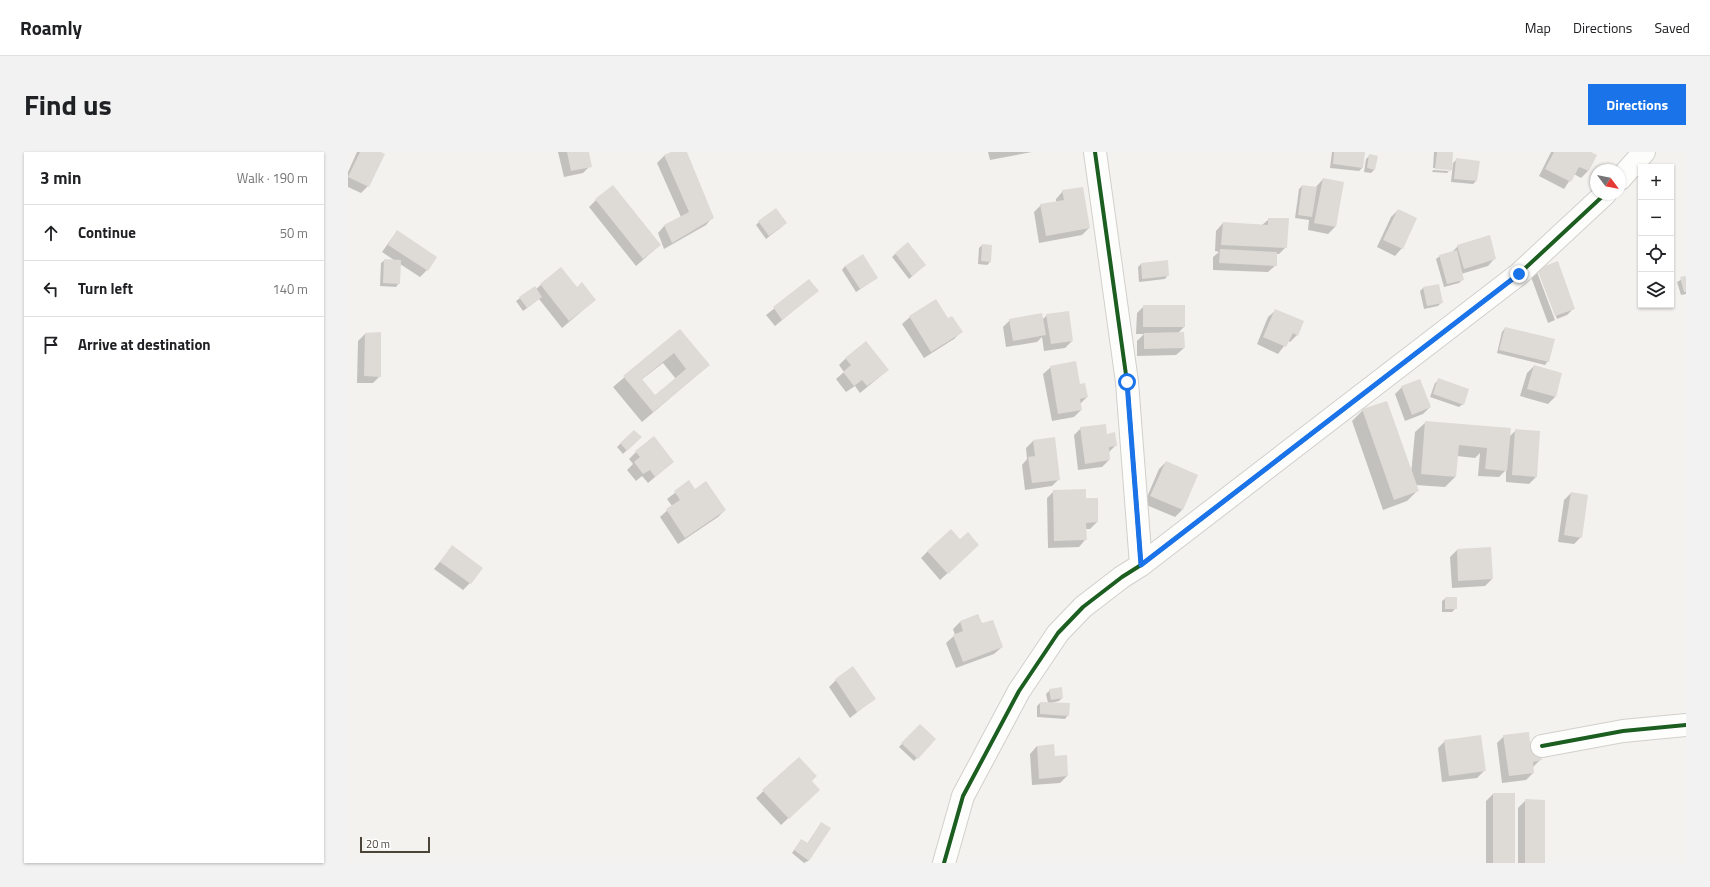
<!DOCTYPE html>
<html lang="en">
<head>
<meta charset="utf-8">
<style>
	:root { --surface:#fff; --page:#f2f2f2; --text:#202124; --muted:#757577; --line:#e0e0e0; --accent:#1a73e8 }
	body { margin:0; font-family:"Titillium Web",sans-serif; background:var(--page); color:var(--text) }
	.controls { position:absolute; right:12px; top:12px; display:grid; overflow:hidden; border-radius:0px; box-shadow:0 1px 3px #0004 }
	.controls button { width:36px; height:36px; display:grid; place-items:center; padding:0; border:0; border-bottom:1px solid var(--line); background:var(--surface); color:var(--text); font:20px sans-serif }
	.compass { position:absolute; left:1242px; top:12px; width:36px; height:36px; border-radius:50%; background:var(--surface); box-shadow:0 1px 3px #0004; rotate:122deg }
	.scale { position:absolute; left:12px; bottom:10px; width:70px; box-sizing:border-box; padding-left:4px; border:2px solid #4b4439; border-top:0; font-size:11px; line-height:14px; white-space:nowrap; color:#4b4439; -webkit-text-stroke:3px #fff; paint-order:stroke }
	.stop { position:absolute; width:12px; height:12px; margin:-9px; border:3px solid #1a73e8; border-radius:50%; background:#fff }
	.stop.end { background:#1a73e8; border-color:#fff; box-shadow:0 1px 4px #0008 }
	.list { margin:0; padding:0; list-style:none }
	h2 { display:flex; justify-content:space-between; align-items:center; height:52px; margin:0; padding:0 16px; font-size:17px }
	h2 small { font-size:13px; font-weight:400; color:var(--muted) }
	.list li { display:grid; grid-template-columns:26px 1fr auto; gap:12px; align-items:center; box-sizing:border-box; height:56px; padding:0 16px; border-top:1px solid var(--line) }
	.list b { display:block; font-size:15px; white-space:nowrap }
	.list em { font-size:13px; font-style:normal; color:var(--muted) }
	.icon { flex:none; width:22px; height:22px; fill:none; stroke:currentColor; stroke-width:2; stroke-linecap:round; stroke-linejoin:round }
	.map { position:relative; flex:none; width:1338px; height:711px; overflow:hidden; border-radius:0px }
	header { display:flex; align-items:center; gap:24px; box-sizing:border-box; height:56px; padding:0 20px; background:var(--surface); border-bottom:1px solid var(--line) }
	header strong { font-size:19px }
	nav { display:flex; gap:22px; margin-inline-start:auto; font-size:14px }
	.intro { display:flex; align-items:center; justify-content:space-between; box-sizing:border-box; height:96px; padding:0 24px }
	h1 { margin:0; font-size:28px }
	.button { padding:10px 18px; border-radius:0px; background:var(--accent); color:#fff; font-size:14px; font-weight:700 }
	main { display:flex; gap:24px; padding:0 24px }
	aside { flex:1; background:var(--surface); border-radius:0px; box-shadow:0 1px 3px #0004 }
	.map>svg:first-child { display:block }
	.shadow { fill:#0003; fill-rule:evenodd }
	.building { fill:#dedbd6; fill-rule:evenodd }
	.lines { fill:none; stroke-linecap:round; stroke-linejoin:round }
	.minor-casing { stroke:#d2d0cb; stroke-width:24 }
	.minor { stroke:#fdfdfc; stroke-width:22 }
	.cycleway-casing { stroke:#fff; stroke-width:6 }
	.cycleway { stroke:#1b5e20; stroke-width:4 }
	.route { stroke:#1a73e8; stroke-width:5 }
</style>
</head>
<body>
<header>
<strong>Roamly</strong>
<nav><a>Map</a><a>Directions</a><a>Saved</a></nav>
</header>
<div class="intro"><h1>Find us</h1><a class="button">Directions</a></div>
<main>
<aside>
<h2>3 min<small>Walk · 190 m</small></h2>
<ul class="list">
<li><svg class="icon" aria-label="ahead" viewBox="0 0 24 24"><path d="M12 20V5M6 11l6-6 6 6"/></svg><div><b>Continue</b></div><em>50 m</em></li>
<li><svg class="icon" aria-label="left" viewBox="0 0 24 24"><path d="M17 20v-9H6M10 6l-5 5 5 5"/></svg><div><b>Turn left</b></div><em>140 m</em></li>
<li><svg class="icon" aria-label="arrive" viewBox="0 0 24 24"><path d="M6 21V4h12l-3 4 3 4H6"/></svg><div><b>Arrive at destination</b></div></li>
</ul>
</aside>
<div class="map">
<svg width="1338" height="711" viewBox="0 0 1338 711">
	<rect width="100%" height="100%" fill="#f4f2ee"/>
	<path class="shadow" d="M9 0H31L20 34 13 41 0 35V20Z
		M210 0H240L242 14 235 21 216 25Z
		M326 0H338L365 65 358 73 316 97 310 81 317 73 333 65 309 11 316 4Z
		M640 0H684L642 8Z
		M984 0H1016L1014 16 1011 19 982 16Z
		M1086 0H1104L1103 16H1104L1099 21 1084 20 1085 18 1101 19V17L1085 16Z
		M1203 0H1241L1240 19 1233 26 1226 22 1216 37 1191 24Z
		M1022 3 1026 18 1023 21 1016 20 1018 7Z
		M1109 7 1128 29 1125 32 1103 30 1105 11Z
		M975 27 987 75 980 82 960 78 961 68 947 66 951 37 954 34 967 36Z
		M715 39 741 76 734 83 691 91 686 60 693 53 708 50V47Z
		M248 48 312 93 288 114 241 55Z
		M1050 58 1054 96 1047 104 1029 95 1043 65Z
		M921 67 938 95 931 102H928V113L920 120 865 118V105L871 100 867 99 868 79 875 71 914 73Z
		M411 70 435 74 418 87 408 73Z
		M49 79 79 118 72 125 52 112 51 131 48 135 32 134 33 111 37 108H46L34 100Z
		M634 93 642 110 639 113 630 112 631 96Z
		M1110 94 1147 106 1140 114 1113 122 1115 127 1111 131 1096 135 1088 107 1092 104 1103 101Z
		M547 102 577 113 561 127 544 105Z
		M793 112 820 123 817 127 791 130 790 115Z
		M497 114 529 126 508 140 494 118Z
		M213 116 228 136 247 148 214 176 191 147 175 159 168 149 186 136 188 137Z
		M1190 117 1226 156 1219 163 1209 167 1191 120H1189L1207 168 1200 171 1183 125Z
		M1338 125V142L1333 143 1329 130Z
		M461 129 469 139 427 174 418 163Z
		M1075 136 1094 150 1090 154 1076 157 1072 139Z
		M588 148 600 168 613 180 606 187 576 206 554 172 562 165Z
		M796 154 836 175 830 181 836 196 828 203 789 204V189L796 182H788L789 161Z
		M928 158 949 183 942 190 940 189 930 202 909 192 920 165Z
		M699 163 724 189 717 196 696 199 694 185 689 190 658 195 655 175 662 168H694Z
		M1157 176 1200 209 1197 213 1149 201 1154 180Z
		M332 178 361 213 294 270 265 235ZM315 211 328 227 306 245 293 228Z
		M17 182 32 224 25 231H9L10 189Z
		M498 206 540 218 512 241 507 234 498 240 488 227 496 220 491 213Z
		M1186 214 1207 245 1200 252 1172 244 1179 221Z
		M703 215 732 234 739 245 732 252 733 258 726 265 704 269 695 222Z
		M1091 228 1115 252 1111 255 1082 245 1087 231Z
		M1054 235 1082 255 1075 262 1057 269 1047 242Z
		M1015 258 1063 322 1067 280 1078 270 1161 285 1168 278 1188 325 1181 332 1158 330V318L1151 325 1130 324 1132 301 1127 306 1109 304 1107 325 1097 335 1067 333 1069 339 1059 349 1035 358 1004 269Z
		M733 276 758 283 768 293 761 300V308L754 315 730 318 726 283Z
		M286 279 292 285 275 302 269 295Z
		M706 286 711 327 704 334 677 338 674 313 679 307 678 296 685 289Z
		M288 300 325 310 300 331 294 324 288 329 279 318 285 312 281 307Z
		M818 310 849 323 834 358 827 365 796 352 811 317Z
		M341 330 346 338 377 358 370 365 330 392 312 365 324 354 319 347Z
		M706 339 737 347 749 370 742 377H738V387L731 395 700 396 699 346Z
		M1223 341 1233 385 1226 392 1210 390 1216 348Z
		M104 395 122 431 115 438 86 417Z
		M1109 398 1144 427 1137 434 1104 436 1102 405Z
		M580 399 623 400 592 428 573 406Z
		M1098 446 1108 456 1104 460H1094V449Z
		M630 463 634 473 654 495 646 502 608 516 598 491 607 483 605 477 612 470Z
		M488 528 527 546 502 566 481 535Z
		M702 538 714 546 711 549 703 551 720 563 717 567 689 565V554L692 551H700L698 542Z
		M572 573 587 587 566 609 551 595Z
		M1156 584 1182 591 1192 608 1185 615V621L1178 628 1154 631 1149 591Z
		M1097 589 1136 619 1129 626 1094 630 1090 596Z
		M689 594 706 605 719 624 712 631 684 633 682 602Z
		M451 606 462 629 463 645 433 673 408 646Z
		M1145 642 1166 711H1138V649Z
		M1178 648 1196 711H1170V656Z
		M473 671 481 676 460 709 456 711 444 701 453 688 459 692Z"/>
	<path class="building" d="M12 0H33L37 2 21 35 0 25Z
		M219 0H241L244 15 223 19Z
		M323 0H339L366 66 324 91 316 73 341 60 316 3Z
		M986 0H1017L1015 16 985 12Z
		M1089 0H1105L1104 18 1087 17Z
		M1206 0H1243L1249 3 1241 19 1231 15 1223 30 1197 17Z
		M1021 2 1030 4 1027 18 1019 16Z
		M1108 6 1132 9 1129 29 1106 27Z
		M975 26 996 30 988 75 966 71Z
		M265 33 313 93 295 107 247 47Z
		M954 33 969 35 964 65 950 63Z
		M735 35 742 76 698 84 692 52 716 48 714 38Z
		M428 56 439 71 421 84 410 69Z
		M1050 57 1069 66 1055 97 1035 88Z
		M920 66H941L939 96 873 93 875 70 920 73Z
		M49 78 89 105 80 119 40 93Z
		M1142 83 1148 107 1116 117 1109 93Z
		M560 90 578 113 564 124 547 101Z
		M634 92 644 93 643 110 633 109Z
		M872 97 929 100V114L871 111Z
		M1109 98 1116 128 1099 132 1091 103Z
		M515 102 530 126 512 137 497 114Z
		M36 107 53 108 52 132 35 131Z
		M820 108 821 124 794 127 793 111Z
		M1210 109 1227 157 1207 164 1189 117Z
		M213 115 229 135 234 130 248 148 221 169 192 132Z
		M1338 124V140H1336L1332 125Z
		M461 127 471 139 434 168 425 155Z
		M1091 132 1095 151 1079 154 1075 135Z
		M187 134 194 145 179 156 171 145Z
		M588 147 600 166 604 164 615 180 583 200 561 164Z
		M795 153H837V175H795Z
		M927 157 956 169 950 184 945 181 938 195 915 185Z
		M721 159 725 189 703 192 698 162Z
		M694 161 698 183 665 189 661 167Z
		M1157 175 1207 187 1201 210 1151 198Z
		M332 177 362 213 305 260 275 224ZM326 201 338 217 307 243 294 227Z
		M33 180V225L16 224 17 181Z
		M836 180 837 196 796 197V181Z
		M518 189 541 218 519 234 514 228 506 234 495 220 503 213 497 206Z
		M728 209 732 232 737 231 740 245 732 247 734 258 710 262 702 214Z
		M1186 213 1214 221 1208 245 1179 237Z
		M1090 226 1121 237 1116 253 1085 242Z
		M1072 227 1083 255 1064 263 1053 234Z
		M1039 249 1071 339 1046 348 1014 257Z
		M1077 269 1163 276 1159 319 1137 317 1139 296 1111 293 1108 325 1073 322Z
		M758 272 759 282 767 280 769 294 761 295 762 308 737 312 732 275Z
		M1167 277 1192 279 1189 325 1164 323Z
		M286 278 294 285 279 299 272 291Z
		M306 284 326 310 307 325 302 318 295 322 286 310 292 305 287 299Z
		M707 285 712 328 684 331 680 305 687 304 685 288Z
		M818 309 850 323 835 358 802 344Z
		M341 328 347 337 358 329 378 358 337 386 318 357 332 348 326 339Z
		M738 337V346H750V370L738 371 739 388 706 389 705 338Z
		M1223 340 1240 343 1234 386 1216 383Z
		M603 377 612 387 620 380 631 393 600 422 579 399Z
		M104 393 135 416 123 432 92 410Z
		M1143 395 1145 427 1110 429 1109 397Z
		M1097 445H1109V457H1097Z
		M630 462 634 471 645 468 655 495 615 510 605 483 615 479 612 469Z
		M505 514 528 547 509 560 487 527Z
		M714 535 715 546 703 548 701 537Z
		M692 550 722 551 721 564 692 562Z
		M572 572 588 587 570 607 553 591Z
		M1181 580 1182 590 1189 589 1194 608 1185 610 1186 621 1161 624 1155 583Z
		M1133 583 1138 619 1101 624 1096 588Z
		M706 592 707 604 719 603 720 624 691 627 689 594Z
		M451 605 469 624 464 629 472 638 441 667 414 638Z
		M1145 641H1167V711H1145Z
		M1177 647 1197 648V711H1177Z
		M473 670 483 676 461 709 446 698 453 687 460 691Z"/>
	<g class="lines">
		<g class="minor-casing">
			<path id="minor" d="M747 0 779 230 793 413
				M1272 27 1296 0
				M1194 594 1275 579 1338 573
				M596 711 615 644 671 539 710 481 735 455 774 425 793 413 1171 122 1257 42"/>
		</g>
		<use href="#minor" class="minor"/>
		<g class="cycleway-casing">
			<path id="cycleway" d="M747 0 779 230 793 413
				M1194 594 1275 579 1338 573
				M596 711 615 644 671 539 710 481 735 455 774 425 793 413 1171 122 1257 42"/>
		</g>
		<use href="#cycleway" class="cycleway"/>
	</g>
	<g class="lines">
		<path class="route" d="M779 230 793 413 1171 122"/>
	</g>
</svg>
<div class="controls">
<button>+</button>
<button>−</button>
<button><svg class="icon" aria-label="locate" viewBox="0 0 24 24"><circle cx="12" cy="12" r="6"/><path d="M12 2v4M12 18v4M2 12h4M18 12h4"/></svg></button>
<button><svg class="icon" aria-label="layers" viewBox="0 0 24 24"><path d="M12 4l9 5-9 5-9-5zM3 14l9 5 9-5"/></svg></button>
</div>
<svg class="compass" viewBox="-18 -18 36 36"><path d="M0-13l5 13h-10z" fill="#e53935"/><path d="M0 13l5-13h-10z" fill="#757577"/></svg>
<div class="scale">20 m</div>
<div class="stop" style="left:779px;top:230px"></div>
<div class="stop end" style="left:1171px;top:122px"></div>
</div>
</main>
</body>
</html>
